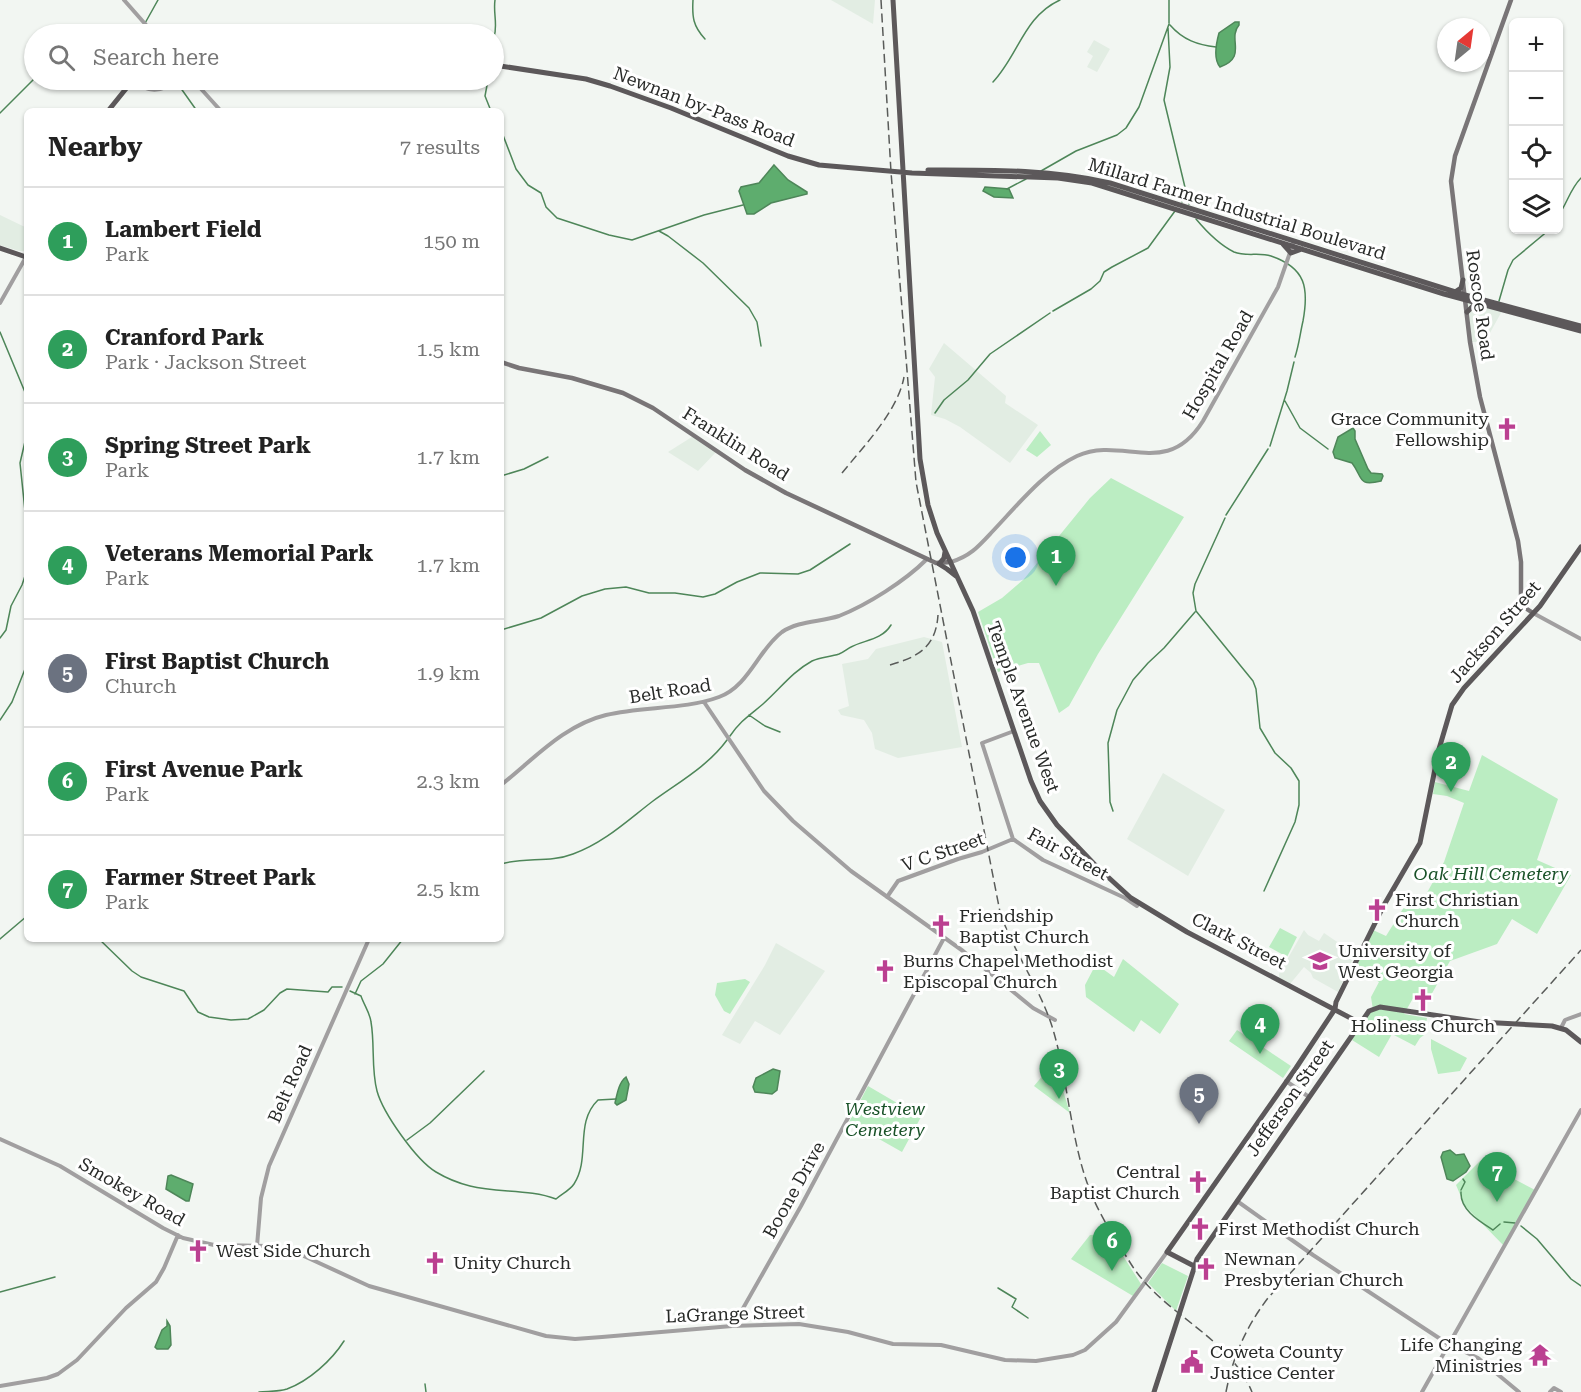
<!DOCTYPE html>
<html lang="en">
<head>
<meta charset="utf-8">
<style>
	:root { --surface:#fff; --page:#f6f6f6; --text:#222; --muted:#767676; --line:#e0e0e0; --accent:#2563eb }
	body { margin:0; font-family:"Roboto Serif",serif; background:var(--page); color:var(--text) }
	.controls { position:absolute; right:18px; top:18px; display:grid; overflow:hidden; border-radius:9px; box-shadow:0 2px 4px #0004 }
	.controls button { width:54px; height:54px; display:grid; place-items:center; padding:0; border:0; border-bottom:2px solid var(--line); background:var(--surface); color:var(--text); font:30px sans-serif }
	.compass { position:absolute; left:1437px; top:18px; width:54px; height:54px; border-radius:50%; background:var(--surface); box-shadow:0 2px 4px #0004; rotate:29deg }
	.you { position:absolute; left:1016px; top:558px; width:21px; height:21px; margin:-15px; border:4px solid #fff; border-radius:50%; background:#1a73e8; box-shadow:0 0 0 9px #1a73e833 }
	.badge { display:grid; place-items:center; width:39px; height:39px; border-radius:50%; background:var(--accent); color:#fff; font-size:20px; font-weight:700 }
	.pin { position:absolute; translate:-50% -50px; filter:drop-shadow(0 2px 3px #0008) }
	.pin::after { content:''; position:absolute; top:32px; width:21px; height:18px; background:inherit; clip-path:polygon(0 0,100% 0,50% 100%) }
	.list { margin:0; padding:0; list-style:none }
	h2 { display:flex; justify-content:space-between; align-items:center; height:78px; margin:0; padding:0 24px; font-size:26px }
	h2 small { font-size:20px; font-weight:400; color:var(--muted) }
	.list li { display:grid; grid-template-columns:39px 1fr auto; gap:18px; align-items:center; box-sizing:border-box; height:108px; padding:0 24px; border-top:2px solid var(--line) }
	.list b { display:block; font-size:22px; white-space:nowrap }
	.list p { margin:0; font-size:20px; white-space:nowrap; color:var(--muted) }
	.list em { font-size:20px; font-style:normal; color:var(--muted) }
	.icon { flex:none; width:33px; height:33px; fill:none; stroke:currentColor; stroke-width:2; stroke-linecap:round; stroke-linejoin:round }
	.map { position:relative; flex:none; width:1581px; height:1392px; overflow:hidden }
	.search { position:absolute; background:var(--surface); box-shadow:0 2px 4px #0004; left:24px; top:24px; width:480px; height:66px; display:flex; align-items:center; gap:15px; box-sizing:border-box; padding:0 21px; border-radius:33px; color:var(--muted); font-size:22px }
	.panel { position:absolute; background:var(--surface); box-shadow:0 2px 4px #0004; left:24px; top:108px; width:480px; height:834px; border-radius:9px }
	.map>svg:first-child { display:block }
	.built { fill:#e2ede3 }
	.green { fill:#bbedc2 }
	.water { fill:#5ead6e; stroke:#4e8659; stroke-width:1.5 }
	.lines { fill:none; stroke-linecap:round; stroke-linejoin:round }
	.stream { stroke:#4e8659; stroke-width:1.5 }
	.tertiary { stroke:#a19fa0; stroke-width:4 }
	.secondary { stroke:#797577; stroke-width:4.5 }
	.primary { stroke:#5c585a; stroke-width:5 }
	.rail { stroke:#595b59; stroke-width:1.5; stroke-dasharray:9 4.5; stroke-linecap:butt }
	.labels { text-anchor:middle; stroke-width:6; stroke-linejoin:round; paint-order:stroke }
	.street-label { font-size:18px; fill:#282a28; stroke:#fff }
	.poi-label { font-size:18px; fill:#282a28; stroke:#fff; text-anchor:start }
	.park-label { font-size:18px; font-style:italic; fill:#195228; stroke:#fff }
</style>
</head>
<body>
<div class="map">
<svg width="1581" height="1392" viewBox="0 0 1581 1392">
	<rect width="100%" height="100%" fill="#f2f6f2"/>
	<path class="built" d="M831 0H875L873 24Z
		M1094 40 1110 49 1097 72 1087 67 1093 56 1087 52Z
		M0 215 27 228V248L25 251H19L0 245Z
		M1466 302 1502 311 1485 342H1470Z
		M944 343 1006 396 1005 403 1038 425 1010 463 960 427 945 419 931 415 935 377 929 369Z
		M695 435 717 451 698 471 668 452Z
		M924 637 942 642 962 747 898 758 875 749 872 733 864 720 841 715 838 710 849 706 842 664 868 659 876 649Z
		M1163 773 1225 810 1188 876 1127 839Z
		M1304 930 1308 935 1319 941 1324 933 1355 954 1338 992 1313 978 1311 973 1304 967 1290 984 1279 978V974Z
		M776 943 825 971 780 1035 755 1021 740 1044 722 1035 765 965Z"/>
	<path class="green" d="M1040 431 1051 445 1037 457 1026 450Z
		M1111 478 1184 517 1098 654 1069 706 1059 713 1039 663H1028L998 672 978 612 1002 598 1024 579 1090 498Z
		M1482 755 1558 799 1537 860 1571 875 1537 934 1512 919 1497 944 1450 961 1430 997 1416 993 1404 1014 1427 1018 1424 1035 1420 1038 1415 1046 1392 1034 1379 1057 1352 1040 1368 1014 1373 1010 1371 997 1379 982 1355 966 1373 930 1386 936 1406 904 1418 909 1444 862 1464 803 1447 796 1433 794 1435 782 1469 791Z
		M1280 928 1297 937 1287 957 1269 947Z
		M1123 959 1179 1004 1160 1034 1141 1020 1134 1032 1086 997 1085 985 1096 964 1114 977Z
		M745 979 750 982 730 1014 724 1011 715 995 717 983Z
		M1237 1030 1291 1066 1283 1078 1229 1041Z
		M1431 1039 1467 1058 1460 1071 1438 1074 1431 1049Z
		M1054 1062 1070 1113 1034 1086Z
		M868 1086 921 1117 902 1152 849 1122Z
		M1480 1161 1537 1191 1505 1247 1465 1206 1456 1185Z
		M1109 1234 1141 1284 1133 1296 1071 1259 1090 1235Z
		M1162 1263 1188 1276 1176 1311 1148 1283Z"/>
	<path class="water" d="M1235 22H1239V25C1227 39 1248 57 1220 67 1213 59 1216 44 1219 33Z
		M774 165 788 180 807 192V194L771 203 754 214H747L739 191 741 187 759 183Z
		M985 187 1009 189 1013 198 994 197 983 191Z
		M1353 428 1355 431V439L1368 469 1371 473 1382 474 1383 476 1381 481C1357 487 1363 477 1352 463L1335 458 1333 452 1338 437Z
		M773 1069 780 1071 777 1090 772 1094 755 1092 753 1087 756 1078Z
		M626 1077 629 1084 626 1100 617 1105 615 1103C617 1094 619 1082 626 1077Z
		M1450 1150 1456 1155 1464 1154 1470 1166 1466 1172 1453 1181 1447 1179 1441 1157 1443 1152Z
		M171 1175 193 1184 189 1201H186L166 1189 168 1176Z
		M167 1321 170 1326 171 1345 168 1349H157L155 1347 162 1330 167 1326Z"/>
	<g class="lines">
		<path class="stream" d="M693 0C692 17 693 26 705 39
			M1169 23V0
			M1170 25C1183 40 1198 45 1216 47
			M1168 28 1170 67 1164 100 1189 204
			M133 34 144 25 158 0
			M494 37C498 25 493 13 495 0
			M488 80 485 96 491 111
			M993 82C1018 56 1024 16 1060 0
			M180 87 197 111
			M0 113 34 79
			M501 130 516 169 528 185 541 193 546 207 557 218 609 235 632 240 704 215 743 205
			M1041 171 1076 151 1117 135 1126 128 1139 107 1169 24
			M1007 189 1026 179
			M1182 202 1185 195
			M1558 216C1567 204 1570 189 1581 178
			M1196 219C1206 231 1220 245 1234 252 1246 257 1259 252 1271 256 1306 268 1309 288 1303 321 1300 334 1299 345 1295 357
			M659 231 668 236 703 263 749 308 757 322 761 346
			M1499 301 1508 270 1513 260 1549 230
			M1053 311 1091 289 1100 281 1104 272 1112 267 1148 248 1175 211
			M0 332 27 397
			M1285 401 1300 428 1328 449
			M935 413 944 400 968 380 990 354 1050 313
			M27 433 20 463 27 530
			M1270 446 1287 391 1294 362
			M501 476 524 469 548 457
			M1226 515 1268 449
			M1225 518 1195 584 1193 593 1196 611 1253 681 1256 689 1260 728 1275 753 1291 768 1299 781V805L1295 822 1264 891
			M501 630 541 618 582 596 605 589 626 587 649 593H675L703 597 715 594 737 582 760 573 798 574 810 570 850 544
			M0 638 6 630 11 606 22 585 27 570
			M749 715 765 726 780 732
			M0 720 12 702 27 664
			M730 736C740 721 750 715 763 704 780 689 792 672 812 661 821 657 830 657 839 654 844 652 847 649 851 647 864 640 882 640 891 625
			M1113 811 1110 802 1108 743 1117 710 1133 680 1148 663 1164 648 1195 612
			M501 864C524 857 550 863 573 854 604 843 628 820 653 801 679 782 708 766 727 740
			M0 939 27 916
			M99 939 132 971 141 977 184 991 198 1012 209 1017 231 1020 248 1019 264 1010 280 993 287 989 328 992 332 987H342
			M350 991 361 996C364 1005 370 1013 371 1022 375 1045 371 1068 377 1091 383 1113 416 1160 436 1172 446 1178 458 1183 470 1186 498 1193 529 1189 556 1199 562 1194 570 1190 574 1184 591 1158 574 1123 598 1100L616 1099
			M355 994 361 981 383 964 403 939
			M407 1140 430 1123 484 1071
			M1461 1190 1465 1182 1463 1179
			M1461 1192C1460 1210 1479 1221 1493 1230L1500 1224
			M1504 1222 1515 1223
			M1521 1226 1537 1239 1571 1279 1581 1286
			M998 1288 1016 1299 1012 1307 1028 1318
			M0 1292 55 1277
			M425 1384 426 1392
			M259 1392C268 1391 277 1392 287 1389 309 1381 332 1360 344 1341"/>
		<path class="tertiary" d="M124 0 154 34
			M193 80 221 111
			M132 81C148 93 162 93 177 80
			M0 303 26 257
			M951 562C970 556 978 547 991 533 1017 506 1043 472 1077 456 1123 435 1166 480 1203 421L1278 287 1294 241
			M1533 613 1581 639
			M704 702 764 791 793 821 851 871 963 951 1033 1008 1055 1020
			M1014 731 982 743 1013 839 1043 860 1125 898 1137 906
			M501 785C534 759 564 725 606 715 643 706 684 710 719 697 749 686 758 650 782 632 798 621 820 622 839 616 867 605 905 581 927 559
			M887 897 898 881 958 859 982 852 1013 839
			M1561 1028 1565 1020 1581 1014
			M1286 1081 1309 1097
			M0 1139 60 1166 163 1228 183 1238 214 1245 268 1246 285 1249 306 1257 369 1286 546 1336 575 1339 602 1337 732 1326 799 1324 848 1332 893 1344 941 1345 1005 1360 1036 1361 1073 1355 1085 1350 1116 1322 1167 1252
			M1237 1201 1313 1255 1448 1344 1478 1358 1519 1392
			M222 1246 226 1249V1253
			M257 1246 261 1198 269 1166 369 939
			M733 1326 801 1206 944 938
			M0 1386 47 1378 58 1374 77 1360 126 1308 156 1282 164 1268 178 1235
			M1422 1392 1581 1110
			M1550 1392 1554 1388 1561 1392"/>
		<path class="secondary" d="M1511 0 1455 156 1451 181 1470 342 1480 397 1518 541 1521 562V600L1524 607 1533 613
			M501 362 519 368 572 378 623 393 653 408 745 470 786 493 936 563 951 562"/>
		<path class="primary" d="M893 0 920 459 928 505 937 533 973 611 1031 781 1040 801 1057 825 1097 867 1131 898 1187 932 1360 1023
			M211 34C248 25 275 27 311 34
			M494 65 586 79 610 86 671 108 788 156 819 165 912 173 1058 178 1092 183 1444 294 1581 331
			M108 111 133 80
			M928 170C988 170 1051 169 1110 183L1465 295 1581 326
			M1283 244 1291 253 1302 249
			M0 248 26 257 27 255
			M1455 292 1461 288 1463 280
			M1467 312 1476 303
			M945 552 944 558 939 564 947 569 956 576
			M1194 1266 1167 1252 1296 1068 1335 1009 1336 1002 1384 905 1420 843 1439 749 1452 705 1464 688 1540 606 1581 547
			M1154 1392 1197 1259 1369 1011 1380 1007 1480 1022 1552 1026 1566 1030 1581 1042"/>
		<path class="rail" d="M881 0 891 172 916 482 1000 912C1014 954 1042 990 1054 1033 1068 1082 1071 1141 1089 1188 1099 1215 1116 1240 1131 1264 1163 1315 1228 1335 1252 1392
			M842 473C863 447 898 411 904 377
			M890 665C918 657 936 647 938 615
			M1226 1392C1233 1356 1246 1327 1268 1298L1581 950"/>
	</g>
	<defs>
		<g id="church-bare" transform="scale(1.8)"><path d="M-1.2-6h2.4v3.5h3.3v2.4h-3.3V6h-2.4V-.1h-3.3v-2.4h3.3Z" fill="#bb4091" stroke="#fff" stroke-width="2.5" paint-order="stroke"/></g>
		<g id="university-bare" transform="scale(1.8)"><path d="M0-5L7-2L0 1L-7-2ZM-4 1L0 2.5L4 1V4Q0 6-4 4Z" fill="#bb4091" stroke="#fff" stroke-width="2.5" paint-order="stroke"/></g>
		<g id="temple-bare" transform="scale(1.8)"><path d="M0-6L5-2H3V0L6.5 2.5H4V6H1.5V3h-3V6H-4V2.5H-6.5L-3 0V-2H-5Z" fill="#bb4091" stroke="#fff" stroke-width="2.5" paint-order="stroke"/></g>
		<g id="civic-bare" transform="scale(1.8)"><path d="M-.6-6.5H3V-4.5H.6V-3L4-1V1h2V6H-6V1h2V-1L-.6-3ZM-1.2 2.5V6h2.4V2.5Z" fill="#bb4091" stroke="#fff" stroke-width="2.5" paint-order="stroke"/></g>
	</defs>
	<g fill-rule="evenodd">
		<use href="#church-bare" x="1507" y="429"/>
		<use href="#church-bare" x="1377" y="910"/>
		<use href="#church-bare" x="941" y="926"/>
		<use href="#university-bare" x="1320" y="961"/>
		<use href="#church-bare" x="885" y="971"/>
		<use href="#church-bare" x="1423" y="1000"/>
		<use href="#church-bare" x="1198" y="1182"/>
		<use href="#church-bare" x="1200" y="1229"/>
		<use href="#church-bare" x="198" y="1251"/>
		<use href="#church-bare" x="435" y="1263"/>
		<use href="#church-bare" x="1206" y="1269"/>
		<use href="#temple-bare" x="1540" y="1355"/>
		<use href="#civic-bare" x="1192" y="1362"/>
	</g>
	<g class="labels">
		<g class="street-label">
			<text transform="translate(704 107) rotate(21)" y="6">Newnan by-Pass Road</text>
			<text transform="translate(1237 209) rotate(17)" y="6">Millard Farmer Industrial Boulevard</text>
			<text transform="translate(1480 305) rotate(82)" y="6">Roscoe Road</text>
			<text transform="translate(1218 365) rotate(-60)" y="6">Hospital Road</text>
			<text transform="translate(736 444) rotate(32)" y="6">Franklin Road</text>
			<text transform="translate(1495 632) rotate(-49)" y="6">Jackson Street</text>
			<text transform="translate(670 691) rotate(-9)" y="6">Belt Road</text>
			<text transform="translate(1023 707) rotate(70)" y="6">Temple Avenue West</text>
			<text transform="translate(943 852) rotate(-19)" y="6">V C Street</text>
			<text transform="translate(1068 854) rotate(29)" y="6">Fair Street</text>
			<text transform="translate(1239 941) rotate(27)" y="6">Clark Street</text>
			<text transform="translate(290 1084) rotate(-66)" y="6">Belt Road</text>
			<text transform="translate(1290 1098) rotate(-55)" y="6">Jefferson Street</text>
			<text transform="translate(794 1190) rotate(-61)" y="6">Boone Drive</text>
			<text transform="translate(132 1192) rotate(30)" y="6">Smokey Road</text>
			<text transform="translate(735 1314) rotate(-2)" y="6">LaGrange Street</text>
		</g>
		<g class="poi-label">
			<text x="1489" y="425" text-anchor="end">Grace Community<tspan x="1489" dy="21">Fellowship</tspan></text>
			<text x="1395" y="906">First Christian<tspan x="1395" dy="21">Church</tspan></text>
			<text x="959" y="922">Friendship<tspan x="959" dy="21">Baptist Church</tspan></text>
			<text x="1338" y="957">University of<tspan x="1338" dy="21">West Georgia</tspan></text>
			<text x="903" y="967">Burns Chapel Methodist<tspan x="903" dy="21">Episcopal Church</tspan></text>
			<text x="1423" y="1032" text-anchor="middle">Holiness Church</text>
			<text x="1180" y="1178" text-anchor="end">Central<tspan x="1180" dy="21">Baptist Church</tspan></text>
			<text x="1218" y="1235">First Methodist Church</text>
			<text x="216" y="1257">West Side Church</text>
			<text x="1224" y="1265">Newnan<tspan x="1224" dy="21">Presbyterian Church</tspan></text>
			<text x="453" y="1269">Unity Church</text>
			<text x="1522" y="1351" text-anchor="end">Life Changing<tspan x="1522" dy="21">Ministries</tspan></text>
			<text x="1210" y="1358">Coweta County<tspan x="1210" dy="21">Justice Center</tspan></text>
		</g>
		<g class="park-label">
			<text x="1491" y="880">Oak Hill Cemetery</text>
			<text x="885" y="1115">Westview<tspan x="885" dy="21">Cemetery</tspan></text>
		</g>
	</g>
</svg>
<div class="controls">
<button>+</button>
<button>−</button>
<button><svg class="icon" aria-label="locate" viewBox="0 0 24 24"><circle cx="12" cy="12" r="6"/><path d="M12 2v4M12 18v4M2 12h4M18 12h4"/></svg></button>
<button><svg class="icon" aria-label="layers" viewBox="0 0 24 24"><path d="M12 4l9 5-9 5-9-5zM3 14l9 5 9-5"/></svg></button>
</div>
<svg class="compass" viewBox="-18 -18 36 36"><path d="M0-13l5 13h-10z" fill="#e53935"/><path d="M0 13l5-13h-10z" fill="#767676"/></svg>
<div class="you"></div>
<div class="pin badge" style="left:1056px;top:586px;background:#2e9e5b">1</div>
<div class="pin badge" style="left:1451px;top:792px;background:#2e9e5b">2</div>
<div class="pin badge" style="left:1059px;top:1099px;background:#2e9e5b">3</div>
<div class="pin badge" style="left:1260px;top:1054px;background:#2e9e5b">4</div>
<div class="pin badge" style="left:1199px;top:1124px;background:#6b7280">5</div>
<div class="pin badge" style="left:1112px;top:1271px;background:#2e9e5b">6</div>
<div class="pin badge" style="left:1497px;top:1202px;background:#2e9e5b">7</div>
<div class="search"><svg class="icon" aria-label="search" viewBox="0 0 24 24"><circle cx="10" cy="10" r="6"/><path d="M15 15l6 6"/></svg>Search here</div>
<section class="panel">
<h2>Nearby<small>7 results</small></h2>
<ul class="list">
<li><span class="badge" style="background:#2e9e5b">1</span><div><b>Lambert Field</b><p>Park</p></div><em>150 m</em></li>
<li><span class="badge" style="background:#2e9e5b">2</span><div><b>Cranford Park</b><p>Park · Jackson Street</p></div><em>1.5 km</em></li>
<li><span class="badge" style="background:#2e9e5b">3</span><div><b>Spring Street Park</b><p>Park</p></div><em>1.7 km</em></li>
<li><span class="badge" style="background:#2e9e5b">4</span><div><b>Veterans Memorial Park</b><p>Park</p></div><em>1.7 km</em></li>
<li><span class="badge" style="background:#6b7280">5</span><div><b>First Baptist Church</b><p>Church</p></div><em>1.9 km</em></li>
<li><span class="badge" style="background:#2e9e5b">6</span><div><b>First Avenue Park</b><p>Park</p></div><em>2.3 km</em></li>
<li><span class="badge" style="background:#2e9e5b">7</span><div><b>Farmer Street Park</b><p>Park</p></div><em>2.5 km</em></li>
</ul>
</section>
</div>
</body>
</html>
